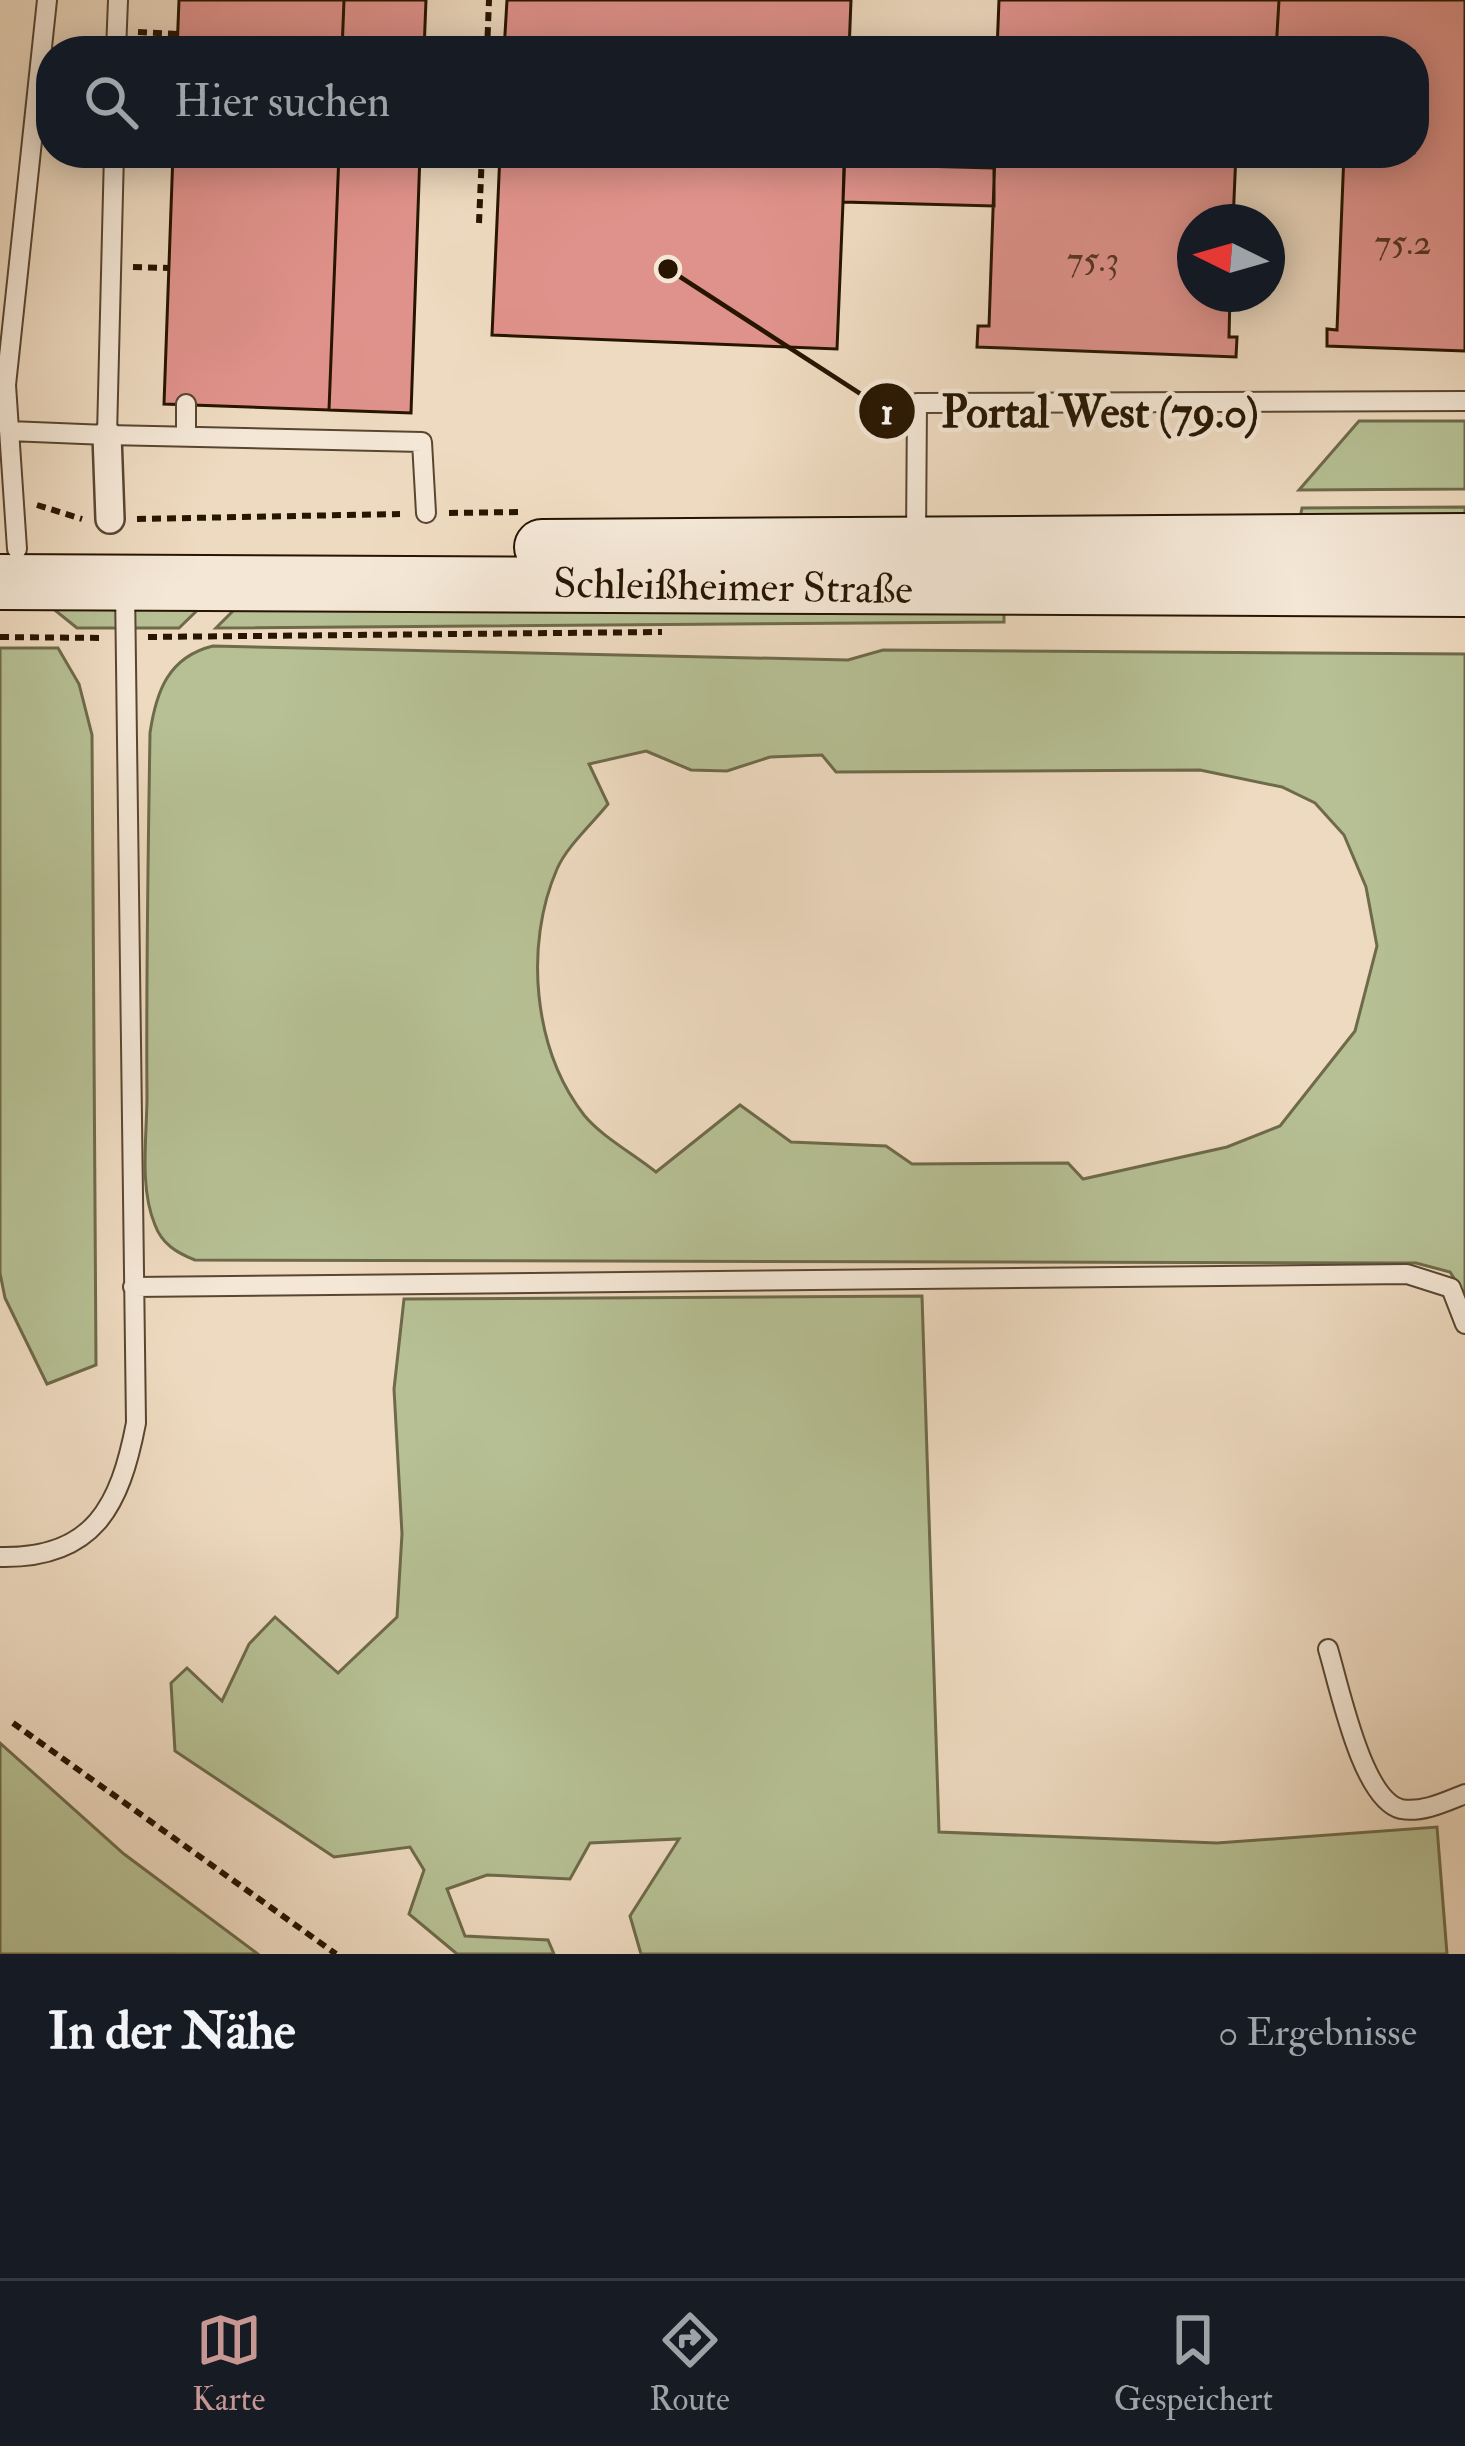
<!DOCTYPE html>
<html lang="de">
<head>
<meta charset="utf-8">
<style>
	:root { --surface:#171b24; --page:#20242c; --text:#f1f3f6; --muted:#9ea1a6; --line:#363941; --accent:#c59692 }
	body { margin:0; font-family:"IM FELL Double Pica",serif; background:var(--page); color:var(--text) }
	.compass { position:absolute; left:1177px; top:204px; width:108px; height:108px; border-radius:50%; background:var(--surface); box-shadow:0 6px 30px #0003; rotate:275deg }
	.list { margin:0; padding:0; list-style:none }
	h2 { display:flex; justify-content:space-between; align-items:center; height:156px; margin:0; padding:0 48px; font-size:51px }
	h2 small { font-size:39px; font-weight:400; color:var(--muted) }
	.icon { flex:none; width:66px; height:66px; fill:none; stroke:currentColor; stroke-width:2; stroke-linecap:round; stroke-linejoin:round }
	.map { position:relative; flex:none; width:1465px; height:1954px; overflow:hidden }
	.search { position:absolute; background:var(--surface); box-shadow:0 6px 30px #0003; left:36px; right:36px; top:36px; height:132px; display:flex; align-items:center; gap:30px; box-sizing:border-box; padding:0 42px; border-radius:48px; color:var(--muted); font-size:45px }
	.sheet { height:324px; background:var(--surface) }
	nav { display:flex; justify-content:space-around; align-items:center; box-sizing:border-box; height:168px; border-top:3px solid var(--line); background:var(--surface); font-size:33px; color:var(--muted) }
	nav a { display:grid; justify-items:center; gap:6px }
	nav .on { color:var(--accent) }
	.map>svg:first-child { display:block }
	.green { fill:#b6c094; stroke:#6e6a4a; stroke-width:3; fill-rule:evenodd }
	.building { fill:#df928b; stroke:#271501; stroke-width:3 }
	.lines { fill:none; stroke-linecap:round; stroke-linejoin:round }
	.service-casing { stroke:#594631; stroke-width:22 }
	.pedestrian-casing { stroke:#594631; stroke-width:32 }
	.secondary-casing { stroke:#271501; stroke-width:58 }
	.path { stroke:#271501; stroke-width:6; stroke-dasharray:9 6; stroke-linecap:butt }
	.service { stroke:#f4e7d6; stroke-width:18 }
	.pedestrian { stroke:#f4e7d6; stroke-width:27 }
	.secondary { stroke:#f4e7d6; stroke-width:54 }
	.labels { text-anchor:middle; stroke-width:9; stroke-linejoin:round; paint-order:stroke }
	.number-label { font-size:36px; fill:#553424 }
	.street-label { font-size:42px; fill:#271501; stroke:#f4e7d6 }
	.leader { fill:none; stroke:#271501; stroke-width:4.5 }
	.callout-dot { fill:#271501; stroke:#f4e7d6; stroke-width:4.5 }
	.mark-label { font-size:36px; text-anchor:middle; font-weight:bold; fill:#fff }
	.callout-label { font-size:45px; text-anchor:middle; font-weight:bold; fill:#271501; stroke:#f4e7d6; stroke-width:9; stroke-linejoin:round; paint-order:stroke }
</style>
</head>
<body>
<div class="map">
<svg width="1465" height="1954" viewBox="0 0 1465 1954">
	<rect width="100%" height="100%" fill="#eedac0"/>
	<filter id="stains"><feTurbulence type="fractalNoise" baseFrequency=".00167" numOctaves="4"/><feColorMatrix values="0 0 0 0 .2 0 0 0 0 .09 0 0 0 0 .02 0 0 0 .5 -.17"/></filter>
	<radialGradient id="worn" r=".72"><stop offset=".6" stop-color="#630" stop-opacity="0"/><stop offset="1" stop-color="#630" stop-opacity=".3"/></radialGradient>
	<path class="green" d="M1359 421H1465V489L1299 490Z
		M1465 507V515L1300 518 1302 508Z
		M211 597 179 628H77L41 599Z
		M238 606 1004 610V622L216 628Z
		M213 646 848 660 883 650 1465 654V1295L1450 1272 1416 1263 195 1260C177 1253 162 1244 155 1225 139 1187 147 1136 147 1096 146 975 148 854 150 733 156 692 168 657 213 646ZM646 751 691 770 727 771 770 757 822 755 836 772 1200 770 1282 787 1315 803 1344 835 1366 887 1377 946 1355 1031 1280 1126 1227 1147 1083 1179 1068 1163 912 1164 886 1146 791 1142 740 1105 656 1172C634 1154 602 1137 584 1115 533 1049 524 945 557 869 567 846 592 824 608 804L589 764Z
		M0 648H58L79 684 92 735 96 1365 47 1384 5 1298 0 1273Z
		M922 1296 939 1832 1217 1843 1437 1827 1447 1954H641L630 1916 679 1839 590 1843 570 1879 487 1875 447 1889 465 1936 548 1940 554 1954H457L409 1914 424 1870 410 1847 334 1857 175 1751 171 1683 187 1668 222 1701 249 1644 275 1617 338 1673 397 1617 402 1534 394 1389 404 1299Z
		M0 1743 124 1854 258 1954H0Z"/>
	<path class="building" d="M179 0H344L342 51H177Z
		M344 0H426L424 51H342Z
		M507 0H851L849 51H504Z
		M999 0H1279L1276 51H997Z
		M1279 0H1465V351L1327 346V329L1337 330 1344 153H1414V51H1276Z
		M173 153H339L329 410 164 404Z
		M339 153H420L411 413 329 410Z
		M500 153H845L837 349 492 335Z
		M995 153H1236L1233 222H1195V294H1230L1229 337H1237L1236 357 977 347 978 326H989Z
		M844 164 994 168V206L843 202Z"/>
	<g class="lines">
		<g class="service-casing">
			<path id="service" d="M116 51 118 0
				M9 431 107 435 114 153
				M107 435 422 442 426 513
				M186 436V404
				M916 539 917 403 1465 401
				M17 549 6 385 47 0
				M133 1287 1407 1274 1451 1288 1465 1324
				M0 1557C94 1559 120 1506 136 1423L125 588
				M1328 1649C1339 1685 1362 1800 1401 1809 1422 1813 1445 1802 1465 1794"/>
		</g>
		<g class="pedestrian-casing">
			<path id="pedestrian" d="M107 435 110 519"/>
		</g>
		<g class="secondary-casing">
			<path id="secondary" d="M542 547 1465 541
				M0 582 1465 589"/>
		</g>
		<path class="path" d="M138 32 178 34
			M487 51 489 0
			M479 223 482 153
			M133 267 169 268
			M37 505 82 519
			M449 513 520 512
			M137 519 400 514
			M0 637 104 638
			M148 637 662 632
			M13 1723 336 1954"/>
		<use href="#service" class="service"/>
		<use href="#pedestrian" class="pedestrian"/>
		<use href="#secondary" class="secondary"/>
	</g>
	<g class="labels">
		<g class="number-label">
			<text x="1403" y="254">75.2</text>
			<text x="1093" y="271">75.3</text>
		</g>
		<g class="street-label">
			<text transform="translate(733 585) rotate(1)" y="15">Schleißheimer Straße</text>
		</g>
	</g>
	<path class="leader" d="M668 269L887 411"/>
	<g class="callout-dot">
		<circle cx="668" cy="269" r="12"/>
		<circle cx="887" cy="411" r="30"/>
	</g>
	<g class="mark-label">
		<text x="887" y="424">1</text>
	</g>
	<g class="callout-label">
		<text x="1100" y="427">Portal West (79.0)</text>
	</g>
	<rect width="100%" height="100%" filter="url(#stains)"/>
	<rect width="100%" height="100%" fill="url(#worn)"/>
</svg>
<svg class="compass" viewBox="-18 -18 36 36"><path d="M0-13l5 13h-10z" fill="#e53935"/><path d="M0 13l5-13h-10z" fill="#9ea1a6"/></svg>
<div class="search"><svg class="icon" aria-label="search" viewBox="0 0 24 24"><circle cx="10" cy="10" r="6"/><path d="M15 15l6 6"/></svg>Hier suchen</div>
</div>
<section class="sheet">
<h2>In der Nähe<small>0 Ergebnisse</small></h2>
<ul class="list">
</ul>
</section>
<nav>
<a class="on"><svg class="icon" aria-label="map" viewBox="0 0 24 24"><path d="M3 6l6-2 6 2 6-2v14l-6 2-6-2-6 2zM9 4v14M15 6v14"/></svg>Karte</a>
<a><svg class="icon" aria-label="directions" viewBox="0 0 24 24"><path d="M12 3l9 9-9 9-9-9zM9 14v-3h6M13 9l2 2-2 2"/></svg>Route</a>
<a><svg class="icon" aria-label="saved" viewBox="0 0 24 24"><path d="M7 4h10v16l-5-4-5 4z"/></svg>Gespeichert</a>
</nav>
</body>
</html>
